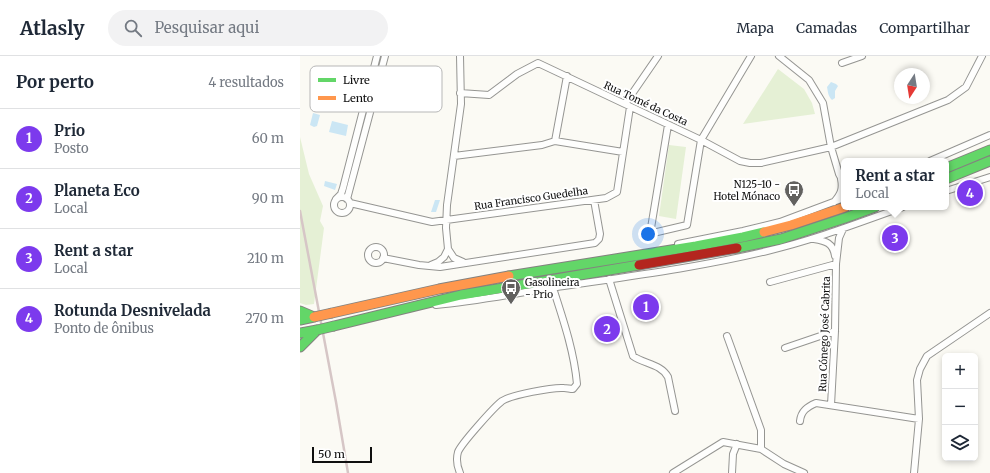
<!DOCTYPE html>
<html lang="pt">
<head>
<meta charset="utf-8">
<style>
	:root { --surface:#fff; --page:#f2f2f3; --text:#1f2937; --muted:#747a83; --line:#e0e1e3; --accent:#7c3aed }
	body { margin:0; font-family:Merriweather,serif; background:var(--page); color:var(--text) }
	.controls { position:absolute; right:12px; bottom:12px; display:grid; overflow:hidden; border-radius:6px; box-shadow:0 2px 6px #0003 }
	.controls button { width:36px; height:36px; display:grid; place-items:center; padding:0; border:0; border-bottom:1px solid var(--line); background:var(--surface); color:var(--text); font:20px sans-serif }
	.compass { position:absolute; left:594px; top:12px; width:36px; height:36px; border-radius:50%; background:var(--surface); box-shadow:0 2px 6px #0003; rotate:192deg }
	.scale { position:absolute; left:12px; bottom:10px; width:60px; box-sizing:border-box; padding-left:4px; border:2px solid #0f0f0f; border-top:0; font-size:11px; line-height:14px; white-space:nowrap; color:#0f0f0f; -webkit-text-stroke:3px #fff; paint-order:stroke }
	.you { position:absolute; left:348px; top:178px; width:14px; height:14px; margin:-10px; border:3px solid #fff; border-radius:50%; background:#1a73e8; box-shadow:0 0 0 6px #1a73e833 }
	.badge { display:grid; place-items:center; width:26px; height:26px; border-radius:50%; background:var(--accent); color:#fff; font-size:13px; font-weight:700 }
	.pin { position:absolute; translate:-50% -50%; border:2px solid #fff; box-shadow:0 1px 4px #0006 }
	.popup { position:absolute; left:541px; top:102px; width:108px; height:52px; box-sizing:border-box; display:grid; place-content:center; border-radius:6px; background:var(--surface); filter:drop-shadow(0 1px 3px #0005); font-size:13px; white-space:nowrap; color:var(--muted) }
	.popup b { font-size:15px; color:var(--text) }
	.popup::after { content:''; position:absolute; left:50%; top:100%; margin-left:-8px; border:8px solid transparent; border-top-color:var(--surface) }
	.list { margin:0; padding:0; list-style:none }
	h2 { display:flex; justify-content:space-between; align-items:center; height:52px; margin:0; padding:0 16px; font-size:17px }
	h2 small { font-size:13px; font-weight:400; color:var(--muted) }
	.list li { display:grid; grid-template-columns:26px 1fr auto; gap:12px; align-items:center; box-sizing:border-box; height:60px; padding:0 16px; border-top:1px solid var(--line) }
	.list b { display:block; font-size:15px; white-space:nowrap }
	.list p { margin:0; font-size:13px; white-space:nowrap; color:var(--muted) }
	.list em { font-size:13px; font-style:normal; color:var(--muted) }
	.icon { flex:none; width:22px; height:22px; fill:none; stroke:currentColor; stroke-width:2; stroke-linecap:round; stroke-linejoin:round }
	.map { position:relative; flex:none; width:690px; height:417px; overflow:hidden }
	header { display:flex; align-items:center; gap:24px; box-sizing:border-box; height:56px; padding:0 20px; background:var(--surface); border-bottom:1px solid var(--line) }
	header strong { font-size:19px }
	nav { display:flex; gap:22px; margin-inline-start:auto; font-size:14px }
	.search { width:280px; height:36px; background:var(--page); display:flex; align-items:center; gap:10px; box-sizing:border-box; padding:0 14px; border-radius:22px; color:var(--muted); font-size:15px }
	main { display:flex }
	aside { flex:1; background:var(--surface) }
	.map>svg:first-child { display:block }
	.green { fill:#e5f0d5 }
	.water { fill:#cbe6f4 }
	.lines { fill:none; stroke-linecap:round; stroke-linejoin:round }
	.street-casing { stroke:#959592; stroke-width:8 }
	.fast-casing { stroke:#83827f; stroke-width:11 }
	.slow-casing { stroke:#83827f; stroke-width:11 }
	.jam-casing { stroke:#83827f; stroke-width:11 }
	.street { stroke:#fefefd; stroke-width:6 }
	.fast { stroke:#63d668; stroke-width:9 }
	.slow { stroke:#ff974d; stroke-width:9 }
	.jam { stroke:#b3261e; stroke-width:9 }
	.rail { stroke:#d6c6c6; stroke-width:2.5 }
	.fast-bridge-casing { stroke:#83827f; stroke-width:11; stroke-linecap:butt }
	.slow-bridge-casing { stroke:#83827f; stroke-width:11; stroke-linecap:butt }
	.fast-bridge { stroke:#63d668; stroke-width:9 }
	.slow-bridge { stroke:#ff974d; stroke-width:9 }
	.labels { text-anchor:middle; stroke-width:4; stroke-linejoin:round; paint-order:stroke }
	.street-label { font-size:10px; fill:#0f0f0f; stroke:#fff }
	.poi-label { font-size:10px; fill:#0f0f0f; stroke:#fff; text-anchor:end }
	.key { fill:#fff; stroke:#b7b7b7; stroke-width:1 }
	.key-label { font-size:11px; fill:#0f0f0f }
</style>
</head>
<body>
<header>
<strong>Atlasly</strong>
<div class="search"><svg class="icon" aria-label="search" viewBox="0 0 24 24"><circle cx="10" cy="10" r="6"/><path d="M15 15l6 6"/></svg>Pesquisar aqui</div>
<nav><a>Mapa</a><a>Camadas</a><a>Compartilhar</a></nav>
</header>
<main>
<aside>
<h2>Por perto<small>4 resultados</small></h2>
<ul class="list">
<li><span class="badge">1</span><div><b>Prio</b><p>Posto</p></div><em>60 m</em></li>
<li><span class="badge">2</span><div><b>Planeta Eco</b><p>Local</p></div><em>90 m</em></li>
<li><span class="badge">3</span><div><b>Rent a star</b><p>Local</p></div><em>210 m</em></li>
<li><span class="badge">4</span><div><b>Rotunda Desnivelada</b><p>Ponto de ônibus</p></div><em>270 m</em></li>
</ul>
</aside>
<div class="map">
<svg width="690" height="417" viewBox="0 0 690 417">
	<rect width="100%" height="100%" fill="#fbfaf4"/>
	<path class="green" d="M478 13 504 33 512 47 515 58 443 68Z
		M0 81 9 118 23 150 20 165 24 172 14 248 6 249 0 247Z
		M369 89 386 91 376 163 359 160Z"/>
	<path class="water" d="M531 26 536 28 538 30 535 35V42L532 44C528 40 528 36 527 31Z
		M13 57 20 59 17 70 14 71 10 69Z
		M32 65 48 69 46 80 29 76Z
		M25 125 37 128 35 134 24 130Z
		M135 144H140L136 156H131Z"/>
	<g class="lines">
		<g class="street-casing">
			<path id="street" d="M479 0 509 24 523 47 531 91 539 118 544 127
				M542 7 562 0
				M160 37 189 39 217 18 238 7 401 84 440 105 450 107H461L531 91 648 44 666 31 682 0
				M325 48 358 0
				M368 69 351 172 353 177 387 169 401 84 451 0
				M255 85 267 20
				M154 100 242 89 255 85 323 96
				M630 105 690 79
				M646 135 690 121
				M34 149a8 8 0 1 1 16 0a8 8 0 1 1-16 0Z
				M36 143 41 138 43 132 77 0
				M47 143 85 0
				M534 146C541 138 543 133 541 123
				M50 147 132 166 306 142 317 136 330 51
				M514 183C526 185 533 187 535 200
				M378 188 443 175 480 166 544 142
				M68 199a8 8 0 1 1 16 0a8 8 0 1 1-16 0Z
				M148 193 154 202 163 206
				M83 202 119 209 140 211 295 187 299 183 300 178 294 144
				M131 209 138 206 144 201 148 193 146 172 147 149 161 48 160 0
				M309 223 333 300C344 308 361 308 368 321L375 355
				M470 226 536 208
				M136 249C179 245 222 236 264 230 332 220 401 211 467 195 514 184 558 167 603 151
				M427 280 461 374V393L484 408 504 417
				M485 292 535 275
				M531 349 535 275 536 208 539 182 543 173
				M500 365C501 355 507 351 516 347L619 363
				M160 417C157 410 156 403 158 396 161 388 194 351 202 345 211 339 253 331 264 332 267 332 270 333 273 333L277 328C274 295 263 263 253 232
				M373 417 423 386 461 393
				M432 417 433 398 437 388
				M614 417 619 363 617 324 620 313 627 300 690 257"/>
		</g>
		<g class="fast-casing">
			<path id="fast" d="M646 112 690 94
				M646 123 690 105
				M437 192 481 183 545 162 575 151
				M209 220 396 190 443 181 464 176
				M0 255 14 261
				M0 264 14 261
				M34 270 161 239 339 209
				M0 277 17 274
				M0 291 17 274"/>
		</g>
		<g class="slow-casing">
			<path id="slow" d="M464 176 491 169 545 151
				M32 257 139 233 209 220"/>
		</g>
		<g class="jam-casing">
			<path id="jam" d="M339 209 437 192"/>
		</g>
		<use href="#street" class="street"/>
		<use href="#fast" class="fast"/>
		<use href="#slow" class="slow"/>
		<use href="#jam" class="jam"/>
		<path class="rail" d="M0 155 36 346 48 417"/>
		<g class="fast-bridge-casing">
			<path id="fast-bridge" d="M17 274 34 270"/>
		</g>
		<g class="slow-bridge-casing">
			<path id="slow-bridge" d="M14 261 32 257"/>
		</g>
		<use href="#fast-bridge" class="fast-bridge"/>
		<use href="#slow-bridge" class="slow-bridge"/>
	</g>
	<defs>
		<g id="bus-pin" transform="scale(1)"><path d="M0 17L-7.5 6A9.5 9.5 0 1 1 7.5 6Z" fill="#62615f" stroke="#fff"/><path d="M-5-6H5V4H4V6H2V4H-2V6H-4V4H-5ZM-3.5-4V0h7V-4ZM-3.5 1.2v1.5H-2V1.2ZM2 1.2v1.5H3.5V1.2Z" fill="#fff"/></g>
	</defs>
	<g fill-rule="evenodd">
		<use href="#bus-pin" x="494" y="134"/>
		<use href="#bus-pin" x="211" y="232"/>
	</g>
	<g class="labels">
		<g class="street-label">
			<text transform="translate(346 47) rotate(25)" y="4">Rua Tomé da Costa</text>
			<text transform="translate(231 142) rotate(-8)" y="4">Rua Francisco Guedelha</text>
			<text transform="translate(524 278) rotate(-88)" y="4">Rua Cónego José Cabrita</text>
		</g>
		<g class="poi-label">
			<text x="480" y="132">N125-10 -<tspan x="480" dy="12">Hotel Mónaco</tspan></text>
			<text x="225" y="230" text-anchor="start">Gasolineira<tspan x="225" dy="12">- Prio</tspan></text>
		</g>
	</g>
	<rect x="10" y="10" width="132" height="46" rx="6" class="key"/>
	<rect x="18" y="22" width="18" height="4" fill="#63d668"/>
	<rect x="18" y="40" width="18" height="4" fill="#ff974d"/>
	<g class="key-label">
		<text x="43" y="28">Livre</text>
		<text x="43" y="46">Lento</text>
	</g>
</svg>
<div class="controls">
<button>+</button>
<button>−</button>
<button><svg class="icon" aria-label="layers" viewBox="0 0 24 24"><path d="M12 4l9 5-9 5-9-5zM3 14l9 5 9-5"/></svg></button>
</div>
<svg class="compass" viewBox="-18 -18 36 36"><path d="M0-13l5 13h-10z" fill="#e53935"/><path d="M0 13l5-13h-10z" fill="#747a83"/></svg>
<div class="scale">50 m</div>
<div class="you"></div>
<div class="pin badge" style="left:346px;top:251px">1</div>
<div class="pin badge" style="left:307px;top:273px">2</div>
<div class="pin badge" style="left:595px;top:182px">3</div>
<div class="popup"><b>Rent a star</b>Local</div>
<div class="pin badge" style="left:670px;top:137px">4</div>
</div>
</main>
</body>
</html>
